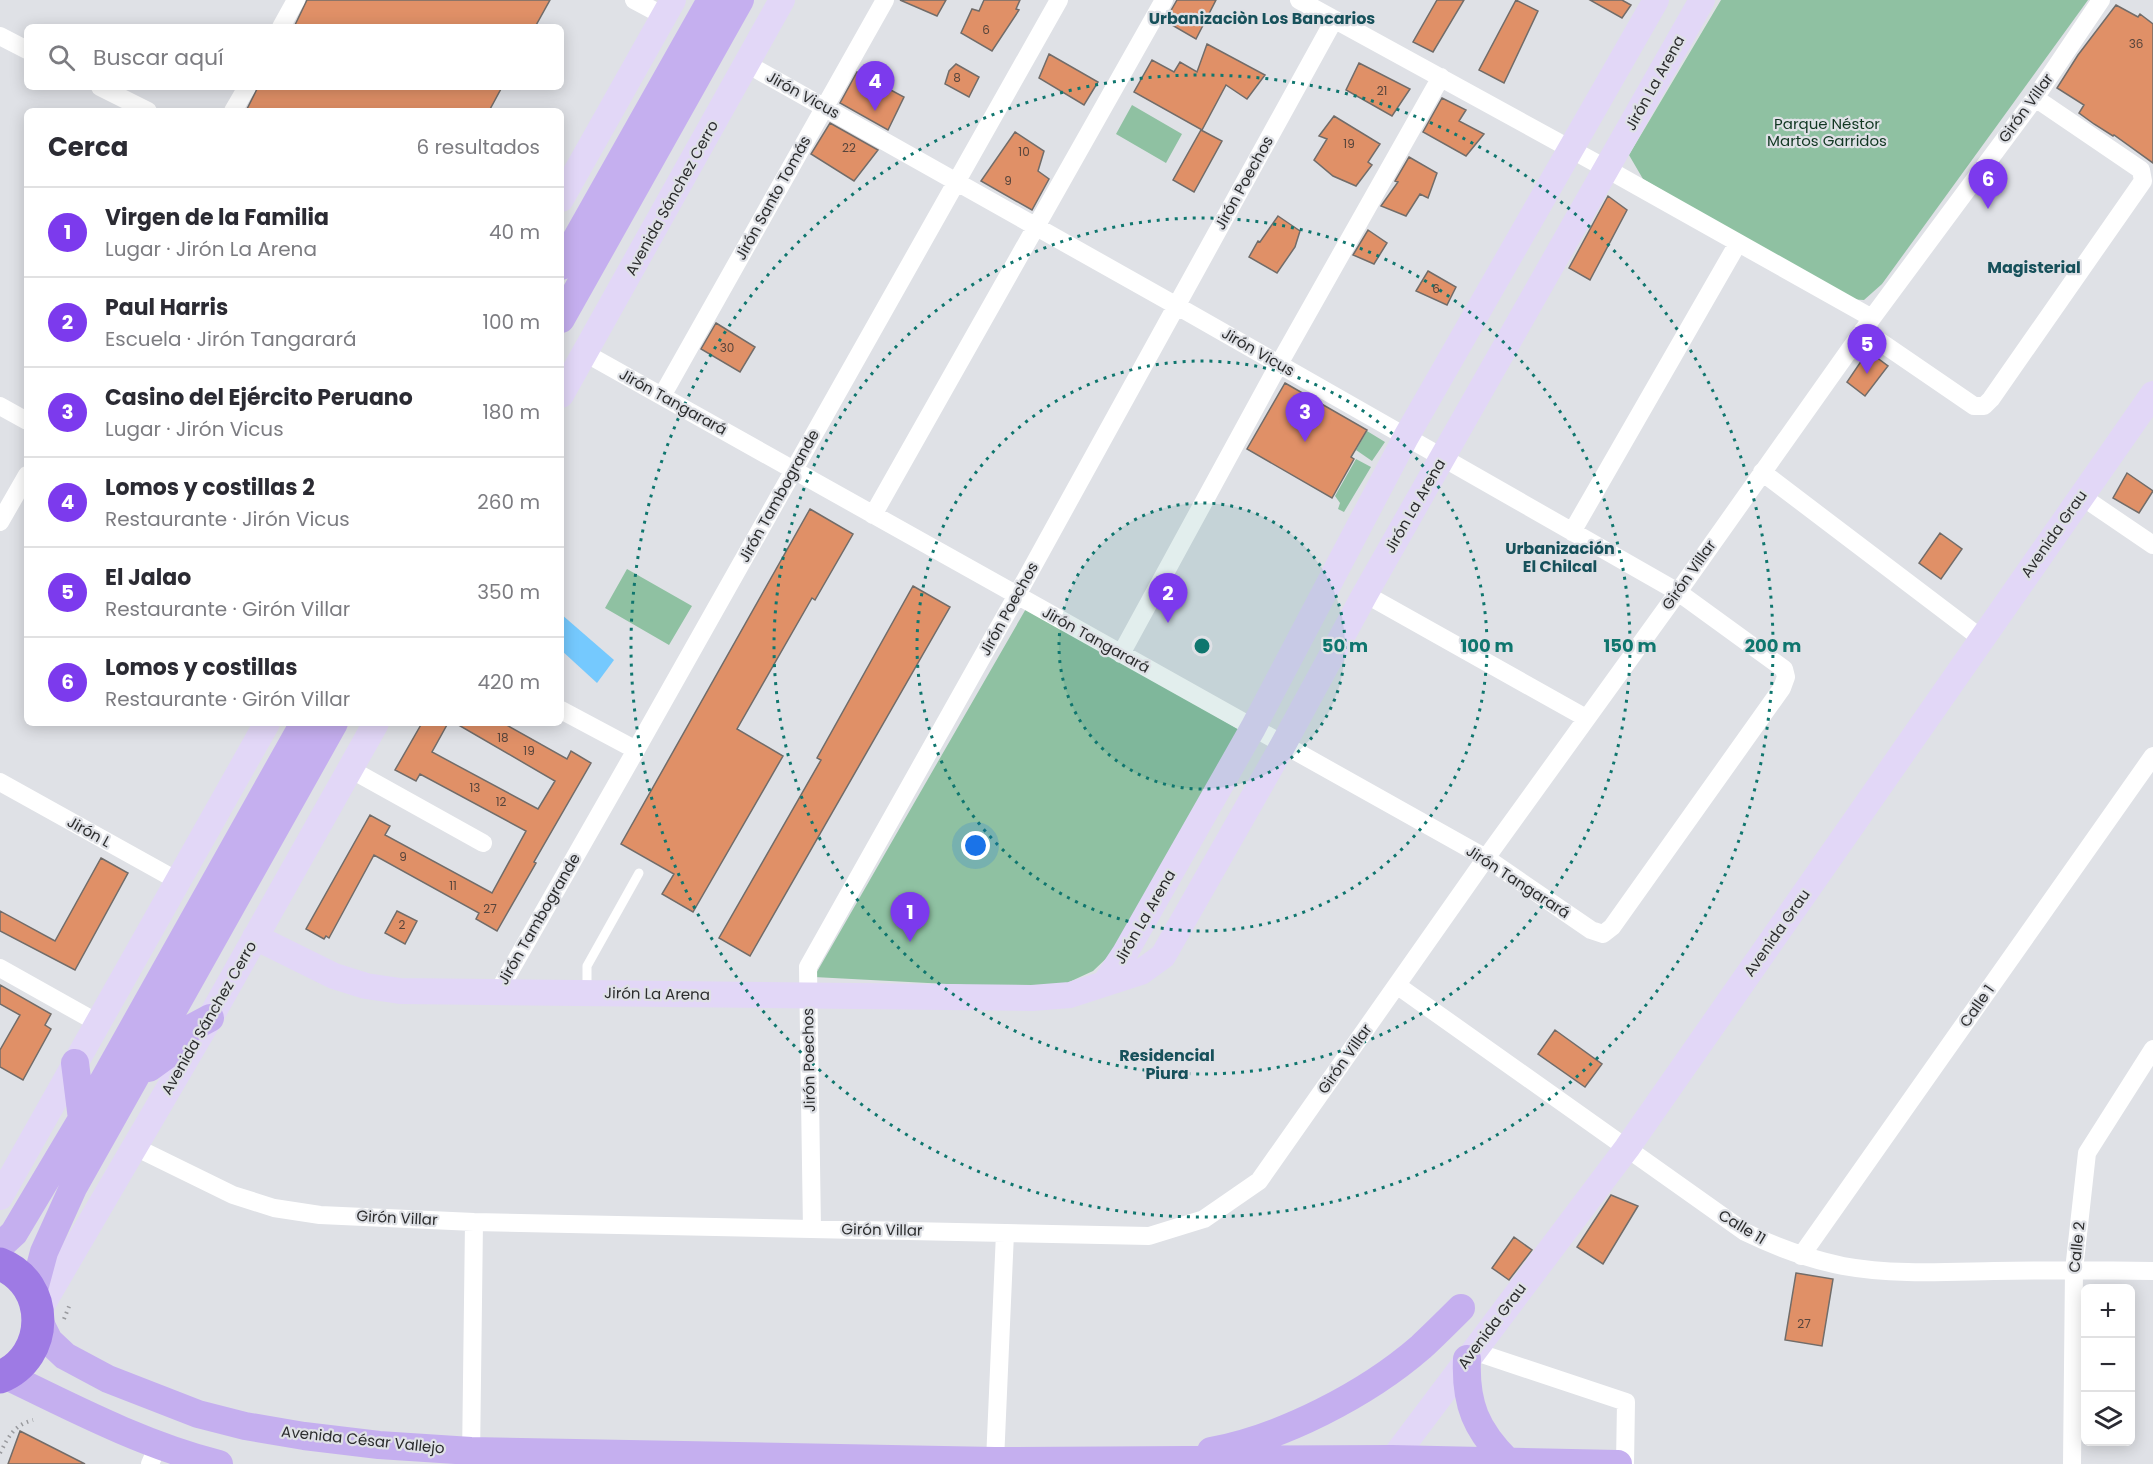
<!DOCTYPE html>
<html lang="es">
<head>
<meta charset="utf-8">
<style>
	:root { --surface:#fff; --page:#f2f2f3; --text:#2b2b33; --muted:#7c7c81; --line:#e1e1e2; --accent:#7c3aed }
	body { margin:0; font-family:Poppins,sans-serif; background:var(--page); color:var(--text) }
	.controls { position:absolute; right:18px; bottom:18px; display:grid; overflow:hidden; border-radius:9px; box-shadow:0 3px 15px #0003 }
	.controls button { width:54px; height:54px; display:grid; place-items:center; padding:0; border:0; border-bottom:2px solid var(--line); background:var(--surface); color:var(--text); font:30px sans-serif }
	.you { position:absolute; left:976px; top:846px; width:21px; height:21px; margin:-15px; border:4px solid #fff; border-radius:50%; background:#1a73e8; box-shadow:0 0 0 9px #1a73e833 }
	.badge { display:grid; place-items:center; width:39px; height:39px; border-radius:50%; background:var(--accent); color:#fff; font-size:20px; font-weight:700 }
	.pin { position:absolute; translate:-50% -50px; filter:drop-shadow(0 2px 3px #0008) }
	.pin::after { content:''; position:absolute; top:32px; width:21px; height:18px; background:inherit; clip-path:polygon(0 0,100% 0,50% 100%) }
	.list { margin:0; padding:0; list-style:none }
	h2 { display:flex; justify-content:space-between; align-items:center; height:78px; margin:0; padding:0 24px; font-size:26px }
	h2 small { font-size:20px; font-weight:400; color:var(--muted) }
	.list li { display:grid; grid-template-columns:39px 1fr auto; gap:18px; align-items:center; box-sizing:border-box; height:90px; padding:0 24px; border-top:2px solid var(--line) }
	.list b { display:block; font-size:22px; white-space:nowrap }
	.list p { margin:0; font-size:20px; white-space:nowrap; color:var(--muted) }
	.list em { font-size:20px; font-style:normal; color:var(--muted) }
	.icon { flex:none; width:33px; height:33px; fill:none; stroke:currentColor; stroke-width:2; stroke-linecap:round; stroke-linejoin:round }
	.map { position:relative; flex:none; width:2153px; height:1464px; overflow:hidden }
	.search { position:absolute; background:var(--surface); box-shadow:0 3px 15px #0003; left:24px; top:24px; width:540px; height:66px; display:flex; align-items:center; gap:15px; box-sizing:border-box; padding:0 21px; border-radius:9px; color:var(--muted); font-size:22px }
	.panel { position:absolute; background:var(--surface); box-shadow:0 3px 15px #0003; left:24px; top:108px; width:540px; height:618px; border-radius:9px }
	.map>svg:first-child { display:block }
	.green { fill:#8fc1a2 }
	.water { fill:#75c9fe }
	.building { fill:#e09067; stroke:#716c69; stroke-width:1.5 }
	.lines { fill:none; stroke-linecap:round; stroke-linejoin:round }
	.path { stroke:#999a9e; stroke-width:4; stroke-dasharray:1.5 4.5; stroke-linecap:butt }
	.lane { stroke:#fff; stroke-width:9 }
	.street { stroke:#fff; stroke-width:18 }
	.secondary { stroke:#e2d7f7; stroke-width:26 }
	.primary { stroke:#c5afef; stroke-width:28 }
	.highway { stroke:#9e7ae4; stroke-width:33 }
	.ring { fill:none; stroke:#0f766e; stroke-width:3; stroke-dasharray:3 6 }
	.labels { text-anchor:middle; stroke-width:4.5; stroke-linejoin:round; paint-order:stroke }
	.number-label { font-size:12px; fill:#58453c }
	.street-label { font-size:15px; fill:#2b2c2d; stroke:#dfe1e6 }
	.park-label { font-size:15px; fill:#113722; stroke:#dfe1e6 }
	.neighbourhood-label { font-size:16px; font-weight:bold; fill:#17515b; stroke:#dfe1e6 }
	.centre { fill:#0f766e; stroke:#dfe1e6; stroke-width:3 }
	.ring-label { font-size:18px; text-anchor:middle; font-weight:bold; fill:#0f766e; stroke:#dfe1e6; stroke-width:4.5; stroke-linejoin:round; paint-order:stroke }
</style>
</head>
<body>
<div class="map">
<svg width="2153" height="1464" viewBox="0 0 2153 1464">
	<rect width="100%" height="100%" fill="#dfe1e6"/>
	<path class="green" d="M1721 0H2088L1882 284 1864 300 1847 299 1643 179 1629 155Z
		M1132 105 1182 134 1166 163 1116 134Z
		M1367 431 1385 442 1372 461 1356 450Z
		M1356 459 1371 467 1344 512 1338 509 1340 503 1335 496Z
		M627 569 692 606 669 645 605 608Z
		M1027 607 1245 733 1133 933 1093 971 1067 983 1040 989 814 977Z"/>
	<path class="water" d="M561 614 614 660 597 683 561 650Z"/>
	<path class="building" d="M307 0H550L535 27H294Z
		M900 0H946L937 16Z
		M984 0H1020L1016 9 1019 10 992 51 961 33 972 9 979 11Z
		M1177 0H1216L1196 39 1165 21Z
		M1437 0H1464L1433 52 1413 42Z
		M1516 0 1538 11 1504 83 1479 70Z
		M1590 0H1622L1631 5 1622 18Z
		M2116 5 2138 17 2140 14 2153 24V163L2114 135 2113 136 2094 124 2079 113 2084 105 2057 88 2078 55Z
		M1207 44 1265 75 1247 99 1226 85 1202 130 1134 92 1152 60 1174 72 1180 62 1197 72Z
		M1049 54 1098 82 1084 105 1039 78Z
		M1359 63 1410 89 1392 116 1346 90Z
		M956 64 979 77 969 97 945 84 949 71Z
		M857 72 904 97 888 130 840 103Z
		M258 87H502L489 111H246Z
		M1442 98 1466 110 1459 121 1484 134 1466 156 1423 132Z
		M1334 116 1380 144 1368 162 1372 165 1356 186 1333 176 1314 160 1327 139 1319 136Z
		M830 123 878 150 854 181 811 154Z
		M1201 130 1222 141 1194 192 1173 180Z
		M1015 132 1044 151 1038 171 1049 179 1032 210 981 181Z
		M1409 157 1437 173 1428 198 1420 194 1406 216 1381 206 1398 182 1395 181Z
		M1608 196 1627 210 1590 280 1569 268Z
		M1278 216 1300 231 1295 247 1277 273 1249 257 1258 241 1260 242Z
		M1368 230 1387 243 1374 264 1353 255Z
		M1428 271 1456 287 1447 305 1416 291Z
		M716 323 755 347 740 372 701 349Z
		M1868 351 1888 366 1865 396 1847 382Z
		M1285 383 1367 430 1351 457 1354 459 1332 498 1247 449Z
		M2127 473 2153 491 2139 513 2113 498Z
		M810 509 853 534 815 600 812 598 737 729 783 756 693 912 662 894 674 874 621 844Z
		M1940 533 1962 549 1941 579 1919 563Z
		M913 586 950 607 750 956 719 938 821 760 817 758Z
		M422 723H448L432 752 538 809 555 781 455 723H503L567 759 571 751 591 763 534 862 536 863 497 931 476 919 479 913 374 855 329 938 326 936 324 939 306 929 370 815 390 826 385 835 492 893 526 831 420 774 416 781 395 770Z
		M101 858 128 873 75 970 0 931V911L55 941Z
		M397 911 417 921 405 944 385 933Z
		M0 985 51 1014 45 1025 51 1029 23 1080 0 1067V1050L20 1015 0 1004Z
		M1555 1030 1602 1064 1585 1087 1538 1054Z
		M1611 1195 1638 1206 1603 1264 1577 1247Z
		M1514 1237 1532 1250 1509 1280 1492 1268Z
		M1796 1273 1833 1279 1822 1346 1785 1340Z
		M20 1431 85 1464H8Z"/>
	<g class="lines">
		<path class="path" d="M64 1319 70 1304
			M0 1453C9 1436 14 1425 33 1420"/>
		<path class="lane" d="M587 992V966L639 873"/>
		<path class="street" d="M634 0 664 16
			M1299 0 1607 169 1872 318
			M281 27 296 0
			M0 36 27 50
			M100 87 148 111
			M233 111 247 87
			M1863 330 1974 406H1984L1991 399 2143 181 2141 170 2035 98
			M585 353 1486 858 1591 930 1603 934 1612 927 1782 688 1786 677 1784 669 1678 592 1177 306 747 64
			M662 396 885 0
			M0 406 27 421
			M1762 472 1982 639
			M2081 496 2153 545
			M873 515 1164 0
			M0 522 27 475
			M1572 532 1738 243
			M1365 594 1586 718
			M1121 654 1279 364 1441 77
			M561 710 636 750
			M350 769 483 843
			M0 782 178 881
			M0 968 98 1023
			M1398 986 1745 1232C1776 1247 1809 1259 1843 1266 1892 1275 1944 1272 1994 1271 2047 1270 2100 1270 2153 1271
			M498 992 636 750 1059 0
			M135 1147 233 1195 274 1208 320 1215 474 1222 1149 1236 1204 1219 1259 1181 1486 858 1678 592 1872 318 2035 98 2101 0
			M812 1229 808 967 1017 595 1334 20
			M1801 1256 2153 756
			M1473 1351 1626 1402 1625 1464
			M471 1459 474 1222
			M995 1461 1005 1233
			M150 1464 158 1445
			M2072 1464 2074 1270 2087 1153 2153 1049"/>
		<path class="secondary" d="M561 199 673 0
			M561 395 782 0
			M255 937 334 976 366 986 400 991 1032 998 1070 995 1141 972 1163 956 1283 745 1365 594 1702 0
			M1105 983 1125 953 1253 728 1406 437 1656 0
			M0 1197 267 723
			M38 1312 210 1018 376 723
			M1389 1464 1627 1148 2153 394"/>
		<path class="primary" d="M561 266 711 0
			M561 319 740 0
			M75 1063 82 1119
			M149 1068 171 1052 184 1032 210 1018
			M0 1246 14 1233 82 1119 304 723
			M33 1293 44 1252 73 1188 334 723
			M39 1321 49 1341 65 1356 108 1379 198 1414 245 1426 304 1436 379 1445 471 1451 995 1461 1392 1459 1618 1464
			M1467 1359C1465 1404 1476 1430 1508 1462
			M5 1375C75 1409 144 1445 219 1464
			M1211 1451C1282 1438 1367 1394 1421 1347 1435 1334 1448 1321 1461 1308"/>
		<path class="highway" d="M0 1264C51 1284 50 1357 0 1377"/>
	</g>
	<circle cx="1202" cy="646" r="143" fill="#0f766e" fill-opacity=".12"/>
	<g class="ring">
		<circle cx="1202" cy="646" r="143"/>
		<circle cx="1202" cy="646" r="285"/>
		<circle cx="1202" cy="646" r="428"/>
		<circle cx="1202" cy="646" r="571"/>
	</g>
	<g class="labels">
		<g class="number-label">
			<text x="986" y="34">6</text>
			<text x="2136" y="48">36</text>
			<text x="957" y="82">8</text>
			<text x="1382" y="95">21</text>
			<text x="1349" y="148">19</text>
			<text x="849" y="152">22</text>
			<text x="1024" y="156">10</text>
			<text x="1008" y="185">9</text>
			<text x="1436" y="293">6</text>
			<text x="727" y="352">30</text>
			<text x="503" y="742">18</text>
			<text x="529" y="755">19</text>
			<text x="475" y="792">13</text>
			<text x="501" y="806">12</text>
			<text x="403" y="861">9</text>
			<text x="453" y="890">11</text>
			<text x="490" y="913">27</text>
			<text x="402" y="929">2</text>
			<text x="1804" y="1328">27</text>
		</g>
		<g class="street-label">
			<text transform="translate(1655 83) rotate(-61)" y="5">Jirón La Arena</text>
			<text transform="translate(803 95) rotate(29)" y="5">Jirón Vicus</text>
			<text transform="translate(2026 108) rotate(-54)" y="5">Girón Villar</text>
			<text transform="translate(1244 183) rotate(-61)" y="5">Jirón Poechos</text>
			<text transform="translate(672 198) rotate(-61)" y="5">Avenida Sánchez Cerro</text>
			<text transform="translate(773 198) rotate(-61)" y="5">Jirón Santo Tomás</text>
			<text transform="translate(1258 352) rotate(30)" y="5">Jirón Vicus</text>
			<text transform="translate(673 402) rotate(29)" y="5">Jirón Tangarará</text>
			<text transform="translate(779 496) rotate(-61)" y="5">Jirón Tambogrande</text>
			<text transform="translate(1415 506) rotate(-60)" y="5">Jirón La Arena</text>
			<text transform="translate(2054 534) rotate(-55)" y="5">Avenida Grau</text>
			<text transform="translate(1689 575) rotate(-55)" y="5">Girón Villar</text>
			<text transform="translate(1009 609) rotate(-61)" y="5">Jirón Poechos</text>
			<text transform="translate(1096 640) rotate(29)" y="5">Jirón Tangarará</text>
			<text transform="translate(89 832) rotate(29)" y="5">Jirón L</text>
			<text transform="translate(1518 882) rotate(33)" y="5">Jirón Tangarará</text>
			<text transform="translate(1145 917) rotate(-60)" y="5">Jirón La Arena</text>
			<text transform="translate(539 919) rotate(-60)" y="5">Jirón Tambogrande</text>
			<text transform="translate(1777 933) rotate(-55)" y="5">Avenida Grau</text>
			<text transform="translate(657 994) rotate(1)" y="5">Jirón La Arena</text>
			<text transform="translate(1977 1006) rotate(-55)" y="5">Calle 1</text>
			<text transform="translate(209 1018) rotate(-60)" y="5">Avenida Sánchez Cerro</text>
			<text transform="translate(1345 1059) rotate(-55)" y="5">Girón Villar</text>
			<text transform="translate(809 1060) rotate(-91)" y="5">Jirón Poechos</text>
			<text transform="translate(397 1218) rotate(3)" y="5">Girón Villar</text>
			<text transform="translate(1742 1227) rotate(31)" y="5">Calle 11</text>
			<text transform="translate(882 1230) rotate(1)" y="5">Girón Villar</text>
			<text transform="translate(2077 1247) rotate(-84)" y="5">Calle 2</text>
			<text transform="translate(1492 1326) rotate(-53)" y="5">Avenida Grau</text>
			<text transform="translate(363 1440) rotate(6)" y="5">Avenida César Vallejo</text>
		</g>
		<g class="park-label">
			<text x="1827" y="129">Parque Néstor<tspan x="1827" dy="17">Martos Garridos</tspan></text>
		</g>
		<g class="neighbourhood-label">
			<text x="1262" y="24">Urbanizaciòn Los Bancarios</text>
			<text x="2034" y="273">Magisterial</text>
			<text x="1560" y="554">Urbanización<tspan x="1560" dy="18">El Chilcal</tspan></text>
			<text x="1167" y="1061">Residencial<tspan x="1167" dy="18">Piura</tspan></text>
		</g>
	</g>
	<circle cx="1202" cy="646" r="9" class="centre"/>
	<g class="ring-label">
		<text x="1345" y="652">50 m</text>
		<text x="1487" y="652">100 m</text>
		<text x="1630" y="652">150 m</text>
		<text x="1773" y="652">200 m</text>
	</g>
</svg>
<div class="controls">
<button>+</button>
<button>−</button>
<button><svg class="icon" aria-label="layers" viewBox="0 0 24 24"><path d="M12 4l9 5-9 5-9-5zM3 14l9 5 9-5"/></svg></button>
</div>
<div class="you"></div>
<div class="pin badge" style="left:910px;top:942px">1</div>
<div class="pin badge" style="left:1168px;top:623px">2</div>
<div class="pin badge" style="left:1305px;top:442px">3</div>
<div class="pin badge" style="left:875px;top:111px">4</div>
<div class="pin badge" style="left:1867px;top:374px">5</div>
<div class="pin badge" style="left:1988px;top:209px">6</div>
<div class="search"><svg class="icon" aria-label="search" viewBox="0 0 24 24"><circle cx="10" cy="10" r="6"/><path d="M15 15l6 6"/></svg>Buscar aquí</div>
<section class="panel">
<h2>Cerca<small>6 resultados</small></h2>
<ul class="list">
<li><span class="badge">1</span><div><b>Virgen de la Familia</b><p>Lugar · Jirón La Arena</p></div><em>40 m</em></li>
<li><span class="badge">2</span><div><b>Paul Harris</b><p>Escuela · Jirón Tangarará</p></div><em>100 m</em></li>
<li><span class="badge">3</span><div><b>Casino del Ejército Peruano</b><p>Lugar · Jirón Vicus</p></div><em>180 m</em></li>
<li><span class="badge">4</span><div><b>Lomos y costillas 2</b><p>Restaurante · Jirón Vicus</p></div><em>260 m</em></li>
<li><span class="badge">5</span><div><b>El Jalao</b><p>Restaurante · Girón Villar</p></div><em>350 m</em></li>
<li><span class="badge">6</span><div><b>Lomos y costillas</b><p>Restaurante · Girón Villar</p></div><em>420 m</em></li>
</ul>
</section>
</div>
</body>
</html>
